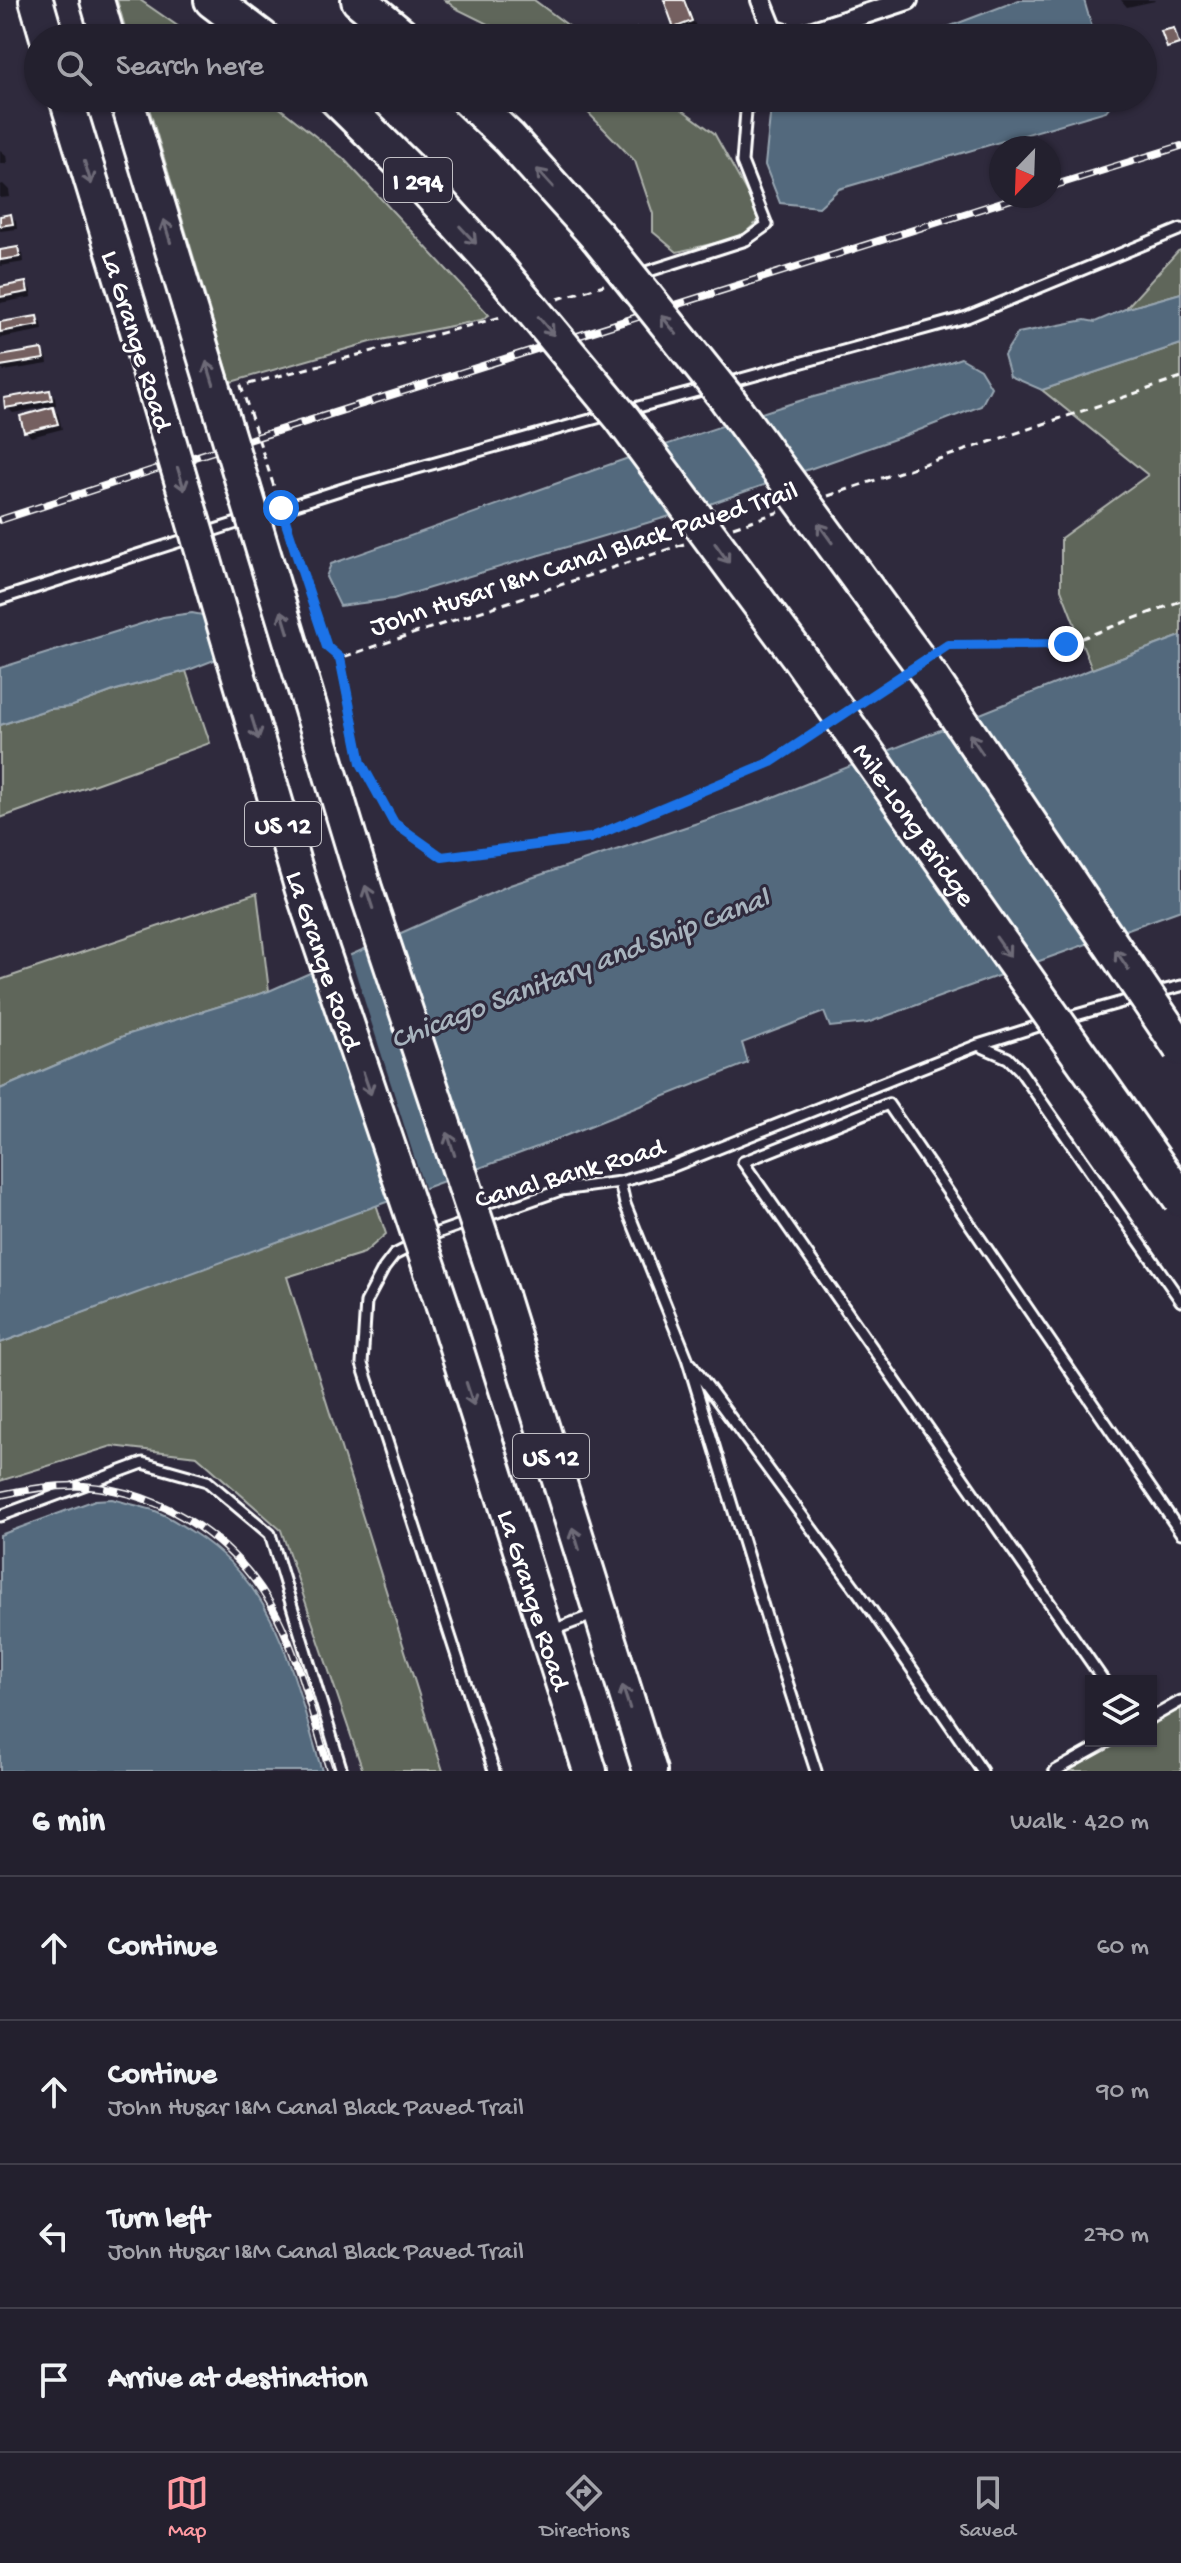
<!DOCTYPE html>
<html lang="en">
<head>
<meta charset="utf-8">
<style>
	:root { --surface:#23202e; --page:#2f2d3a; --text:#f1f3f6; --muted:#a3a3aa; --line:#403e4a; --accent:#ff9aa2 }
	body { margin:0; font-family:"Gochi Hand",sans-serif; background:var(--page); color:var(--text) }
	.controls { position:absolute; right:24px; bottom:24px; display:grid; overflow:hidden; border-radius:0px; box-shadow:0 2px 6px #0004 }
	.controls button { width:72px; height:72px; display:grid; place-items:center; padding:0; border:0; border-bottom:2px solid var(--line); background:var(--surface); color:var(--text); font:40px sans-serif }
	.compass { position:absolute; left:989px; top:136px; width:72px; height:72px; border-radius:50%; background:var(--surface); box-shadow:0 2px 6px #0004; rotate:203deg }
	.stop { position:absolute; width:24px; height:24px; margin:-18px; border:6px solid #1a73e8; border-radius:50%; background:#fff }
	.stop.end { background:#1a73e8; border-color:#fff; box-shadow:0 2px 8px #0008 }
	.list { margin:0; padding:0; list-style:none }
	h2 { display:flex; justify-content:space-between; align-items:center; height:104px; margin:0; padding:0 32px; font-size:34px }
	h2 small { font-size:26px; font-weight:400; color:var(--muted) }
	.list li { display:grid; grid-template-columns:52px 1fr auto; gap:24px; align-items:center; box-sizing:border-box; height:144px; padding:0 32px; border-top:2px solid var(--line) }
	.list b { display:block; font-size:30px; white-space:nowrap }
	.list p { margin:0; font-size:26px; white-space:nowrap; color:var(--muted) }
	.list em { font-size:26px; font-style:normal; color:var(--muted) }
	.icon { flex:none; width:44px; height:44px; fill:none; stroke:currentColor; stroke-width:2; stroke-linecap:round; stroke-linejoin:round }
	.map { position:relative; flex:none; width:1181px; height:1771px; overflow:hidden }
	.search { position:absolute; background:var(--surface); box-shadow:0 2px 6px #0004; left:24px; right:24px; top:24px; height:88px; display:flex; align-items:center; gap:20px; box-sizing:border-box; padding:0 28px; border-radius:44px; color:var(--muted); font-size:30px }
	.sheet { height:680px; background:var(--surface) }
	nav { display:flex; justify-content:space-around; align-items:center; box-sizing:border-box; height:112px; border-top:2px solid var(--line); background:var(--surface); font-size:22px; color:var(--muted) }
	nav a { display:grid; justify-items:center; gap:4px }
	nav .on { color:var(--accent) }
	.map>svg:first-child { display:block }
	.green { fill:#5e665a; stroke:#aeb2ac; stroke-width:2 }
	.water { fill:#52697d; stroke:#97a5b1; stroke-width:2 }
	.pier { fill:#2f2a3d }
	.shadow { fill:#0007 }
	.building { fill:#746161; stroke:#fff; stroke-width:2 }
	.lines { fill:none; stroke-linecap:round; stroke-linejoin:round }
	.service-casing { stroke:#fff; stroke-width:15 }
	.minor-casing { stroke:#fff; stroke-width:24 }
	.trunk-casing { stroke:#fff; stroke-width:38 }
	.motorway-casing { stroke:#fff; stroke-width:40 }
	.path { stroke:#fff; stroke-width:3; stroke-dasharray:8 6; stroke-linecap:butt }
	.service { stroke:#2f2a3d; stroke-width:9 }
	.minor { stroke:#2f2a3d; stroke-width:18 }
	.trunk { stroke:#2f2a3d; stroke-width:32 }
	.motorway { stroke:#2f2a3d; stroke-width:34 }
	.rail-casing { stroke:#fff; stroke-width:8 }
	.rail { stroke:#2f2a3d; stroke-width:5; stroke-dasharray:15; stroke-linecap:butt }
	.trunk-bridge-casing { stroke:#fff; stroke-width:38; stroke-linecap:butt }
	.motorway-bridge-casing { stroke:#fff; stroke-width:40; stroke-linecap:butt }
	.trunk-bridge { stroke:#2f2a3d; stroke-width:32 }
	.motorway-bridge { stroke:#2f2a3d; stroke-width:34 }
	.oneway { stroke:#6d6a77 }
	.route { stroke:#1a73e8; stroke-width:10 }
	.labels { text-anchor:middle; stroke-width:6; stroke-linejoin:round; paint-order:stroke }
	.shield { fill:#2f2a3d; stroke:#c1bfc5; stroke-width:2 }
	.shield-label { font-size:26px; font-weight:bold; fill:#fff }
	.street-label { font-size:28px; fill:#fff; stroke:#2f2a3d }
	.water-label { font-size:30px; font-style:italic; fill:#a8b4be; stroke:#2f2a3d }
</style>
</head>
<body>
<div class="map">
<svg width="1181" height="1771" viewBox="0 0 1181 1771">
	<rect width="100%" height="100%" fill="#2f2a3d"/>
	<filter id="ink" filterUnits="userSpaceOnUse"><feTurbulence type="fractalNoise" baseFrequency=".0125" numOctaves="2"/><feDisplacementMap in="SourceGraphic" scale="16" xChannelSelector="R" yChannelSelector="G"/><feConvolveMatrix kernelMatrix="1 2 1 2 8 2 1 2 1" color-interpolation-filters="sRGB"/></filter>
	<g filter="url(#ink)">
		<path class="green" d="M117 0H140L195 38H128Z
			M445 0H534L585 38H516L455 8Z
			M146 98H267L343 158 489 315 481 320 371 342 231 382Z
			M574 98H666L714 133 761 218 741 237 677 252 653 232V214L635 161Z
			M1181 250V293L1125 309 1178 251Z
			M1181 344V636L1092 669 1061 589V538L1148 475 1042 390Z
			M186 671 210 743 0 818V725L49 709 70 707 116 690Z
			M257 893 269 991 126 1035 0 1089V980Z
			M376 1204 386 1234 364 1253 287 1277 443 1771H363L281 1530 197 1456 112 1446 0 1481V1343Z
			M1181 1706V1771H1047L1117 1741H1151V1726Z"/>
		<path class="water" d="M1019 0H1084L1095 38H919Z
			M774 98H1112L1113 102 1106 111 839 189 819 207 780 203 765 165 771 106Z
			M1181 293V344L1042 390 1010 376 1004 355 1018 333 1085 320 1095 322 1125 309Z
			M961 358 980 369 991 387 981 406 909 434 707 505 393 599 340 606 326 577 331 564C486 510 640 451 796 402 851 385 907 378 961 358Z
			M192 613 233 621 222 657 186 671 116 690 70 707 49 709 0 725V668L163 617Z
			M1181 636V910L867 1023 830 1027 824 1012 742 1043 748 1063 537 1147 0 1343V1089L126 1035 269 991 510 885 761 802 1092 669Z
			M112 1499C126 1503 140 1506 153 1510 167 1515 179 1524 191 1531 281 1587 293 1678 322 1771H0V1535L95 1500Z"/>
		<path class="pier" d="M349 952 425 1191 393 1203 318 965Z"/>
		<path class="shadow" d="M666 0H686L696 27 681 32 676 27Z
			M1121 0H1154L1155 1 1127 7Z
			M0 150 6 155 7 163 0 164Z
			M3 184 9 190 10 197 0 198V185Z
			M10 216 16 221 17 229 0 231V218Z
			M18 249 23 254 24 262 0 266V252Z
			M26 285 31 290 32 297 0 303V289Z
			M36 318 42 323 43 330 0 338V324Z
			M41 351 47 357 48 364 4 371 0 367V358Z
			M50 393 55 398 56 405 13 413 7 407Z
			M53 409 58 414 62 429 31 437 26 431Z"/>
		<path class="building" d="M664 0H684L692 21 674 28Z
			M637 28 650 38 629 37Z
			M1174 28 1179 44 1167 48 1161 31Z
			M11 214 13 224 0 226V216Z
			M18 247 20 257 0 260V250Z
			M26 282 28 292 0 297V287Z
			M37 316 39 325 0 332V322Z
			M42 349 44 359 0 366V356Z
			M50 390 52 400 5 408 4 398Z
			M53 407 58 424 24 432 20 416Z"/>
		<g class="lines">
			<g class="service-casing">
				<path id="service" d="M646 272 746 240 767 225 742 162 747 98
					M723 384 967 317 1181 229
					M627 410 709 388
					M0 599 349 487 608 415
					M1154 993 1181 986
					M1062 1019 1140 997
					M978 1045 1008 1058 1019 1069 1181 1301
					M620 1182 625 1204 687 1358 769 1626 816 1771
					M691 1364 872 1611 982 1771
					M0 1516 143 1463 207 1481 270 1534 342 1771
					M550 1631 596 1614
					M1104 1681 743 1162 888 1104 1181 1533
					M1151 1718 1181 1701
					M494 1771 362 1364 366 1302 384 1268 394 1255 437 1233 561 1190 620 1182 671 1167 978 1045 1048 1023
					M1055 1771 1109 1741"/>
			</g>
			<g class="minor-casing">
				<path id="minor" d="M761 0 773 30 795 37 908 0"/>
			</g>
			<g class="trunk-casing">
				<g id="trunk">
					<path d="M36 0 47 38"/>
					<path d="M97 0 108 38"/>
					<path d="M66 98 135 324"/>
					<path d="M126 98 189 306"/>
					<path d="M502 1298 650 1771"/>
					<path id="s1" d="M447 1319 590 1771"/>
				</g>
			</g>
			<g class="motorway-casing">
				<path id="motorway" d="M212 0 262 38
					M359 0 405 38
					M336 98 407 168 496 266
					M467 98 509 138 597 236"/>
			</g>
			<path class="path" d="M558 299 604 285
				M828 496 1181 378
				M278 499 241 386 505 316
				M286 521 327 647 339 657
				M733 527 779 512
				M684 544 340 658 361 763 394 823 442 857 590 838 771 762 820 730
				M943 649 948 645 1066 644 1181 601
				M863 702 900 677"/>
			<use href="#service" class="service"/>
			<use href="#minor" class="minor"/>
			<use href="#trunk" class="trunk"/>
			<use href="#motorway" class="motorway"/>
			<g class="rail-casing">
				<path id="rail" d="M1049 187 1181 146
					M0 520 150 471 1021 196
					M0 1495C28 1489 56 1485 84 1486 166 1492 240 1543 277 1616 300 1661 314 1722 330 1771"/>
			</g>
			<use href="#rail" class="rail"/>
			<g class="trunk-bridge-casing">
				<g id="trunk-bridge">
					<path d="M189 306 365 888 502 1298"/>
					<path id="s2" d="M135 324 302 890 447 1319"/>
				</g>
			</g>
			<g class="motorway-bridge-casing">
				<g id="motorway-bridge">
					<path d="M597 236 725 396 930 676 1181 1048"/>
					<path id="s3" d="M496 266 622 418 797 654 1181 1199"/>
				</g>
			</g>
			<use href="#trunk-bridge" class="trunk-bridge"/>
			<use href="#motorway-bridge" class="motorway-bridge"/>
		</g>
		<defs><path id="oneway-shaft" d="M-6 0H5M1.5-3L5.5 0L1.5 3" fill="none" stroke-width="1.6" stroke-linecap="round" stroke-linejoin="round" transform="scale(2)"/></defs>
		<g class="oneway">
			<use href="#oneway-shaft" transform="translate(88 173) rotate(73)"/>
			<use href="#oneway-shaft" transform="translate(545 178) rotate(-132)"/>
			<use href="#oneway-shaft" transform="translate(167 231) rotate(-107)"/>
			<use href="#oneway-shaft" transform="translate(468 235) rotate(47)"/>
			<use href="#oneway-shaft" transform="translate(669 325) rotate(-129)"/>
			<use href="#oneway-shaft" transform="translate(546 326) rotate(50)"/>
			<use href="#oneway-shaft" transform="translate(210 373) rotate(-107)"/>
			<use href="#oneway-shaft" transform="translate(181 479) rotate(73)"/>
			<use href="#oneway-shaft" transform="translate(825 533) rotate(-126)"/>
			<use href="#oneway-shaft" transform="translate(722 553) rotate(54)"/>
			<use href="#oneway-shaft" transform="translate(285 622) rotate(-107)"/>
			<use href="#oneway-shaft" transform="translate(255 728) rotate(73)"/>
			<use href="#oneway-shaft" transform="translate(976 744) rotate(-124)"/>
			<use href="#oneway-shaft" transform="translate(369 897) rotate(-108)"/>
			<use href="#oneway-shaft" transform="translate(1003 947) rotate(55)"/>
			<use href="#oneway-shaft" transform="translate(1122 960) rotate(-124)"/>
			<use href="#oneway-shaft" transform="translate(367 1083) rotate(71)"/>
			<use href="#oneway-shaft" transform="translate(451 1144) rotate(-108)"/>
			<use href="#oneway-shaft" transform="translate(470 1394) rotate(72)"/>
			<use href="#oneway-shaft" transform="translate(576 1539) rotate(-107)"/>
			<use href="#oneway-shaft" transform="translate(626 1697) rotate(-108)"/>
		</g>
	</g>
	<g class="lines" filter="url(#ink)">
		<path class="route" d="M281 508 327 647 340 658 361 763 394 823 442 857 590 838 771 762 948 645 1066 644"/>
	</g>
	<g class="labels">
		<g class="shield">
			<rect x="384" y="158" width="68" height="44" rx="6"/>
			<rect x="245" y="802" width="76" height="44" rx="6"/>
			<rect x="513" y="1434" width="76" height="44" rx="6"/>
		</g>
		<g class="shield-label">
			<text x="418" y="189">I 294</text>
			<text x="283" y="833">US 12</text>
			<text x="551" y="1465">US 12</text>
		</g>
		<g class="street-label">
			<text transform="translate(139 340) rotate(73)" y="10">La Grange Road</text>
			<text transform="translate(583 556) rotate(-18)" y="10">John Husar I&amp;M Canal Black Paved Trail</text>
			<text dy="10" stroke="none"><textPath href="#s3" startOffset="698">Mile-Long Bridge</textPath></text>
			<text dy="10" stroke="none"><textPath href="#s2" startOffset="664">La Grange Road</textPath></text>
			<text transform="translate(569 1171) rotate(-16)" y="10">Canal Bank Road</text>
			<text dy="10" stroke="none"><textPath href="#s1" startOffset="294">La Grange Road</textPath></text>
		</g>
		<g class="water-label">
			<text transform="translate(579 967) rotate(-21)" y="10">Chicago Sanitary and Ship Canal</text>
		</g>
	</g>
</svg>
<div class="controls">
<button><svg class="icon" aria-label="layers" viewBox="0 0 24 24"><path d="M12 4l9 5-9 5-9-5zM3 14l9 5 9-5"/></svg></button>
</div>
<svg class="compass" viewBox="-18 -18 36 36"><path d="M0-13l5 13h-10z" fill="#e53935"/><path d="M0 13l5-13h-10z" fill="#a3a3aa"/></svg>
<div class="stop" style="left:281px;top:508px"></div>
<div class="stop end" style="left:1066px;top:644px"></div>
<div class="search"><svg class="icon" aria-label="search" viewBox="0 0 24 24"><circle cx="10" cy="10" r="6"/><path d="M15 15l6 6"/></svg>Search here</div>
</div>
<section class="sheet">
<h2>6 min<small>Walk · 420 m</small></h2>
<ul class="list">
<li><svg class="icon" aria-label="ahead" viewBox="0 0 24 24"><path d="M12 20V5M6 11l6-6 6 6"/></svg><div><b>Continue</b></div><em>60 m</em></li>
<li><svg class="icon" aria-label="ahead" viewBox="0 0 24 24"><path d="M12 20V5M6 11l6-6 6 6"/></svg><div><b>Continue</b><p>John Husar I&amp;M Canal Black Paved Trail</p></div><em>90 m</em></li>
<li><svg class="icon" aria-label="left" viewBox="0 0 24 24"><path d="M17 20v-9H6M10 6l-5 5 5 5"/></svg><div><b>Turn left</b><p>John Husar I&amp;M Canal Black Paved Trail</p></div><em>270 m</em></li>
<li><svg class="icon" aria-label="arrive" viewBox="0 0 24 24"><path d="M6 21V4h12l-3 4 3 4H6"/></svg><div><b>Arrive at destination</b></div></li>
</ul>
</section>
<nav>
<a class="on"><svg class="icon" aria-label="map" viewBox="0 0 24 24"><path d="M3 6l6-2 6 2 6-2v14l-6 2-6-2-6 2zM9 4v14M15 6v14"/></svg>Map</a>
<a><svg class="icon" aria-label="directions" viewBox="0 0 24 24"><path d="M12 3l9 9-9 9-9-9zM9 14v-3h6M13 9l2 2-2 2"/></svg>Directions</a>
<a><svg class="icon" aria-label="saved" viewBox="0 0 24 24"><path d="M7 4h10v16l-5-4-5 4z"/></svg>Saved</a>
</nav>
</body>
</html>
